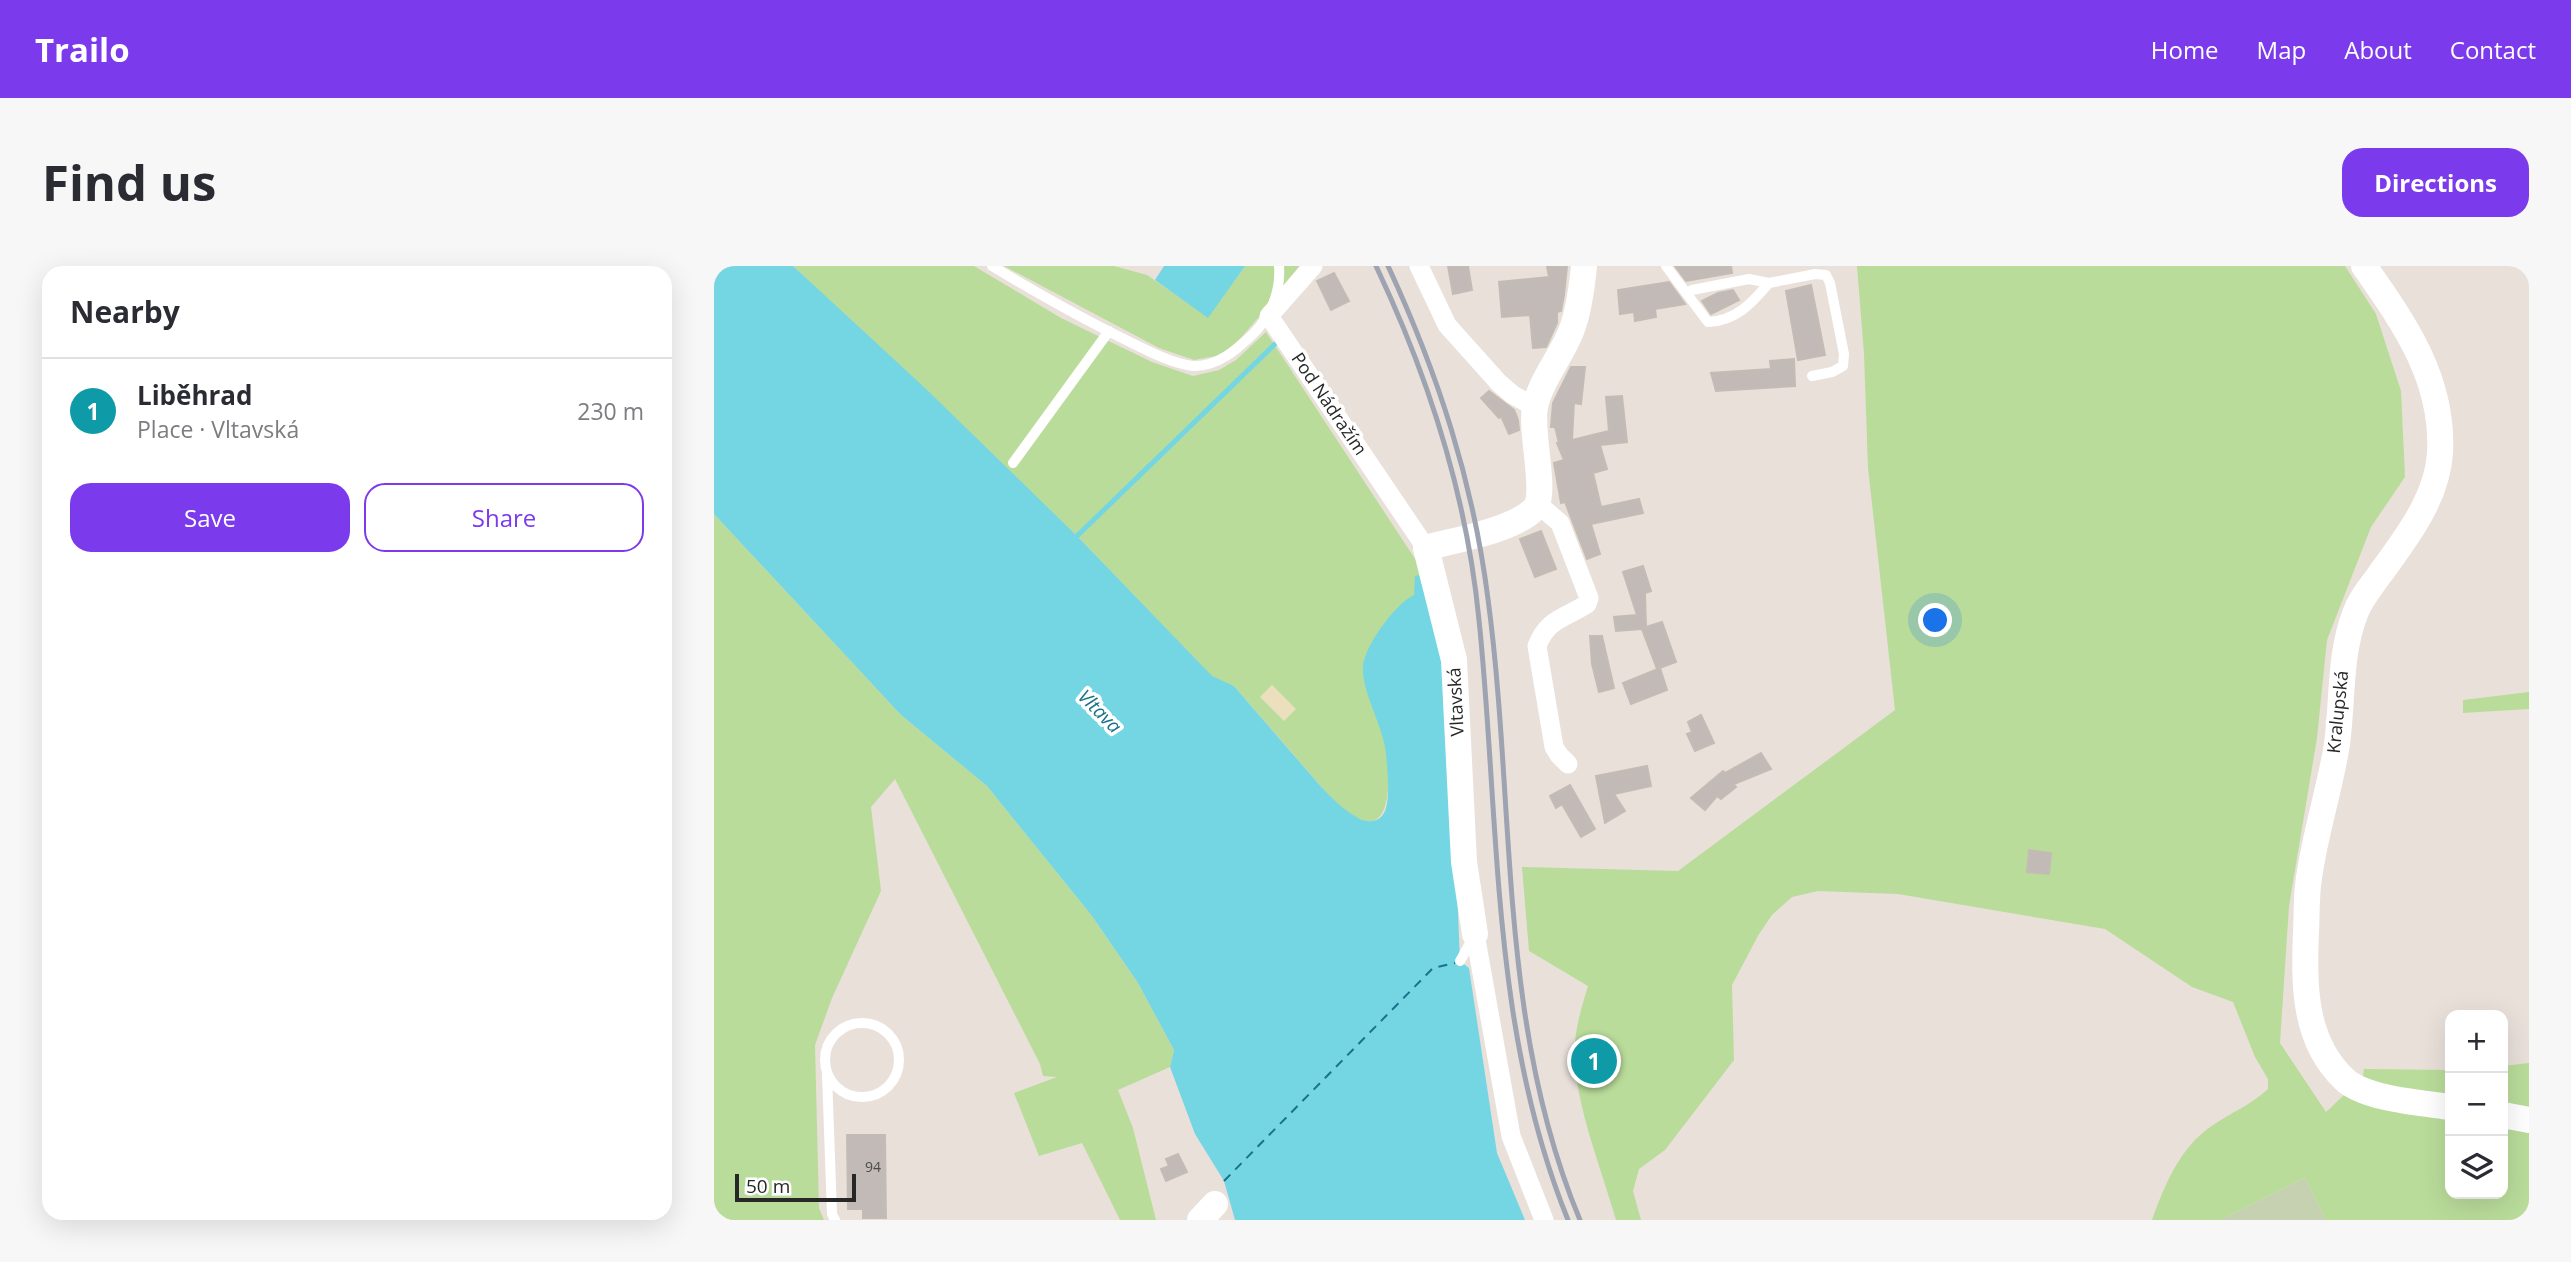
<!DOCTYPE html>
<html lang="en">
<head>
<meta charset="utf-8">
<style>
	:root { --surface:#fff; --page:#f7f7f7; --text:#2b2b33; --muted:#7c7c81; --line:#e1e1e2; --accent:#7c3aed }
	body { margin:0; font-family:"Open Sans",sans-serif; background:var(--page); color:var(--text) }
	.controls { position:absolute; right:21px; bottom:21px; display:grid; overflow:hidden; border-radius:14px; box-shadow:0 7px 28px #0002 }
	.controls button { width:63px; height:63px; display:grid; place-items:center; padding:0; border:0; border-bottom:2px solid var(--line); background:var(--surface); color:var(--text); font:35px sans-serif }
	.scale { position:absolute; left:21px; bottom:18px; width:121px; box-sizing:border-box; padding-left:7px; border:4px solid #272727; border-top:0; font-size:19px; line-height:24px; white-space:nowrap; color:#272727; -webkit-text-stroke:5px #fff; paint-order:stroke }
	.you { position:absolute; left:1222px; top:355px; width:24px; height:24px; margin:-18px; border:5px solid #fff; border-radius:50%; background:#1a73e8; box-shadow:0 0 0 10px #1a73e833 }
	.badge { display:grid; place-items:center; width:46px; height:46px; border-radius:50%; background:var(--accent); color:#fff; font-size:23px; font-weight:700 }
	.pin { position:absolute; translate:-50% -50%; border:4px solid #fff; box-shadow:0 2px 7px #0006 }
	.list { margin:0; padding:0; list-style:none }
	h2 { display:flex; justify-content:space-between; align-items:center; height:91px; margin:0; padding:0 28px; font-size:30px }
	h2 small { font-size:23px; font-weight:400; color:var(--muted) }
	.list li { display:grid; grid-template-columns:46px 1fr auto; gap:21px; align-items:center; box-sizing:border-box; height:105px; padding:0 28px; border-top:2px solid var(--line) }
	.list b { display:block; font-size:26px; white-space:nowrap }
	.list p { margin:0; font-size:23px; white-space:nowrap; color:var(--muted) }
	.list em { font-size:23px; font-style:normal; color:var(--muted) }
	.actions { display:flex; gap:14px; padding:21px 28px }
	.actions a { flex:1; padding:16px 0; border:2px solid var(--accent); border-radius:21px; text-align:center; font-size:24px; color:var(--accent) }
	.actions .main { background:var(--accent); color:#fff }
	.icon { flex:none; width:38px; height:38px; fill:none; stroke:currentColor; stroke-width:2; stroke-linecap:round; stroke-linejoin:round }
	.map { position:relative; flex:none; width:1815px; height:954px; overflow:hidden; border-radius:21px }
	header { display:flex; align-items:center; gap:42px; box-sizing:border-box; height:98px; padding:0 35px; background:var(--accent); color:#fff }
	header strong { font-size:33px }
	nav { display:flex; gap:38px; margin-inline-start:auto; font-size:24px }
	.intro { display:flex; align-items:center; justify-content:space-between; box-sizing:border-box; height:168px; padding:0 42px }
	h1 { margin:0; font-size:49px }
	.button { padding:18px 32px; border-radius:21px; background:var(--accent); color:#fff; font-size:24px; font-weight:700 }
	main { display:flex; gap:42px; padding:0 42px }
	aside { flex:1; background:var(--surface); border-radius:21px; box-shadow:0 7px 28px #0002 }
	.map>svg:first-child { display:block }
	.green { fill:#b9dc9a }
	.sand { fill:#ecdfbe }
	.cemetery { fill:#c6d1b2 }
	.water { fill:#74d5e3 }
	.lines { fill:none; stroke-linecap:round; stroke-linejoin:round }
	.stream { stroke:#74d5e3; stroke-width:5 }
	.ferry { stroke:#18738b; stroke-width:2; stroke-dasharray:9 7; stroke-linecap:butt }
	.building { fill:#c1bab6; stroke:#c4bcb4; stroke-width:2 }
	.lane { stroke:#fff; stroke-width:10 }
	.street { stroke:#fff; stroke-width:19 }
	.secondary { stroke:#fff; stroke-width:26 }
	.rail { stroke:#9da3b0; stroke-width:5 }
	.labels { text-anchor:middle; stroke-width:7; stroke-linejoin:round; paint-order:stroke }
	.number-label { font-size:14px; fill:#4e4c4b }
	.street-label { font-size:18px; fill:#272727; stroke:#fff }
	.water-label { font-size:19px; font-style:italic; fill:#18738b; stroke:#fff }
</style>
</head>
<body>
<header>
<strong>Trailo</strong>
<nav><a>Home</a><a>Map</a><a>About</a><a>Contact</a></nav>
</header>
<div class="intro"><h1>Find us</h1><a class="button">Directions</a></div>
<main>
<aside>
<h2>Nearby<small></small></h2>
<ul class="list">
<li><span class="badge" style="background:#0f9aa8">1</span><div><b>Liběhrad</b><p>Place · Vltavská</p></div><em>230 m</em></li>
</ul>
<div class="actions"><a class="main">Save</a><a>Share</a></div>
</aside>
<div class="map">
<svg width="1815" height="954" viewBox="0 0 1815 954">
	<rect width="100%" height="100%" fill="#e9e0da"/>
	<path class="green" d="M79 0H260L347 52 438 96 479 110 505 104 522 94 552 66 711 308 702 319 700 329 653 422C658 437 665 452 669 468 675 487 684 570 646 553 623 544 607 519 591 502 568 475 544 448 520 420L498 411 363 270Z
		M290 0H400L433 9 494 51 531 0H585L550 45 519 81 502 90 480 94 445 82Z
		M1143 0H1631L1662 48 1687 125 1691 211 1657 261 1613 374 1603 472 1575 640 1566 777 1612 846 1649 811 1650 803 1736 804V928H1789V800L1815 797V954H1612L1591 912 1507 954H1438C1451 918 1466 881 1499 859 1518 846 1537 839 1554 823V813L1541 791 1519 736 1478 721 1391 663 1184 628 1104 625 1078 631 1058 649 1045 668 1018 719 1020 794 951 884 925 903 919 925 927 954H902C888 905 866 851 861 800 858 773 866 746 874 720L815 685 808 601 964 605 1181 444 1154 202 1150 88Z
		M0 248 187 449 273 520 378 650 424 717 460 784 456 801 404 824 419 862 442 954H406L368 877 325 890 300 827 343 811 329 810 326 798 181 513 157 541 167 625 118 732 101 779 105 942 110 954H0Z
		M1815 426V443L1749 447V434Z"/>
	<path class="sand" d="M558 419 582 443 570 455 546 431Z"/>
	<path class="cemetery" d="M1591 912 1612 954H1507Z"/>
	<path class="water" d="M0 0H79L211 122 363 270 498 410 520 420C543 447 567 474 590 501 606 519 622 540 644 552 651 556 662 557 668 550 678 539 673 502 672 487 669 459 647 425 649 400 651 379 682 337 700 329L701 310 705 309 734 408 746 695 755 702 783 887 811 954H521L510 915 481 868 456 801 460 784 424 717 378 650 273 520 187 449 0 248Z
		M450 0H531L494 52 441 14Z"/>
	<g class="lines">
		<path class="stream" d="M363 270 561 78"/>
		<path class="ferry" d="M510 915 719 702 741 697"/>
	</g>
	<path class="building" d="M734 0H754L758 24 739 28Z
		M833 0H853L850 29 847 45 843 46V57L832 81 819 82 816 49 788 51 785 16 835 11Z
		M961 0H1017L1018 7 972 15Z
		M620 7 635 35 617 44 603 15Z
		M955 16 971 38 941 43 942 51 921 55 920 46 906 48 904 24Z
		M1097 19 1111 89 1084 94 1072 25Z
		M1019 24 1025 34 997 48 988 35 1004 27Z
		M1080 93 1081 120 1002 125 997 107 1057 103 1056 95Z
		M857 101H871L867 138 860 137 858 174 895 165 892 131 908 130 913 176 886 179 893 203 879 207 887 241 925 233 929 247 877 258 886 288 873 293 851 236 847 237 840 197 850 194 843 177H845L841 161H837L839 137Z
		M775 125 800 144 804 154 805 164 795 168 787 150 785 152 767 132Z
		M827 265 842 303 821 311 806 273Z
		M929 300 937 325 931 327 932 361 948 356 962 396 943 403 928 363 902 365 900 351 923 349 909 306Z
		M876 370H888L900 422 885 426 878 398Z
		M946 402 953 424 917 438 909 417Z
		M987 449 1000 477 981 485 973 468 978 466 974 456Z
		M1047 487 1057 503 1020 518 1022 521 1007 533 1003 530 991 544 977 532 1009 505 1011 507Z
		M933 500 937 520 900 528 911 545 891 557 882 510Z
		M856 519 881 563 867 571 848 538 842 542 836 530Z
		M1315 584 1337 587 1335 608 1313 606Z
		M133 869H171L172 952H149V943H134Z
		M464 888 473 906 452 915 447 903 455 900 452 893Z"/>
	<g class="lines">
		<path class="lane" d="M278 0C323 27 367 52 414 75 432 84 459 98 479 100 504 101 523 83 539 68 557 50 567 25 565 0
			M952 0 994 56C1022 55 1038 37 1055 17
			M973 28 978 24 1035 13 1055 17 1101 8 1112 9 1116 17 1130 88 1129 100 1118 106 1098 110
			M299 197 395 65
			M746 695 759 672
			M111 794a37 37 0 1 1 74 0a37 37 0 1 1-74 0Z
			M113 808 118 948 121 954"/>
		<path class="street" d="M599 0 555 50 712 282
			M705 0 733 59 785 117 799 129 821 141
			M824 238 846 257 875 332 873 338C851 352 833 353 823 380L840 481 845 489 854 498
			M761 668 797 870 830 954"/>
		<path class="secondary" d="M1650 0C1690 57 1730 113 1726 187 1723 233 1692 272 1666 308 1657 321 1646 333 1641 348 1625 390 1629 434 1623 478 1616 523 1601 567 1595 612 1592 630 1593 648 1592 665 1590 718 1589 774 1630 813 1650 833 1709 837 1736 841
			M761 668 750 596 740 394 712 282C740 274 802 264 821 242 833 227 816 166 821 141 827 113 848 90 858 63 865 44 868 20 870 0
			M1789 849 1815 854
			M486 954 501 938"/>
		<path class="rail" d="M662 0C715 112 753 231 765 354 786 557 776 762 854 954
			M674 0C724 108 759 215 774 333 802 542 783 756 866 954"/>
	</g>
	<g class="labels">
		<g class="number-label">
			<text x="159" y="906">94</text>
		</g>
		<g class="street-label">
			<text transform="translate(615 138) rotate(56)" y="6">Pod Nádražím</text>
			<text transform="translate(742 436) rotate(-93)" y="6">Vltavská</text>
			<text transform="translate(1624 446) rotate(-84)" y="6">Kralupská</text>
		</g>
		<g class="water-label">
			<text transform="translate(386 445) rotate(45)" y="7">Vltava</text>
		</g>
	</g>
</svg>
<div class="controls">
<button>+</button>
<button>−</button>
<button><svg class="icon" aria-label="layers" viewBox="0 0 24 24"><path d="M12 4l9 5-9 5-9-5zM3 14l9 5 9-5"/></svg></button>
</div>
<div class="scale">50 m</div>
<div class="you"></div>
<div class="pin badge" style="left:880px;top:795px;background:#0f9aa8">1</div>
</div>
</main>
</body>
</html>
